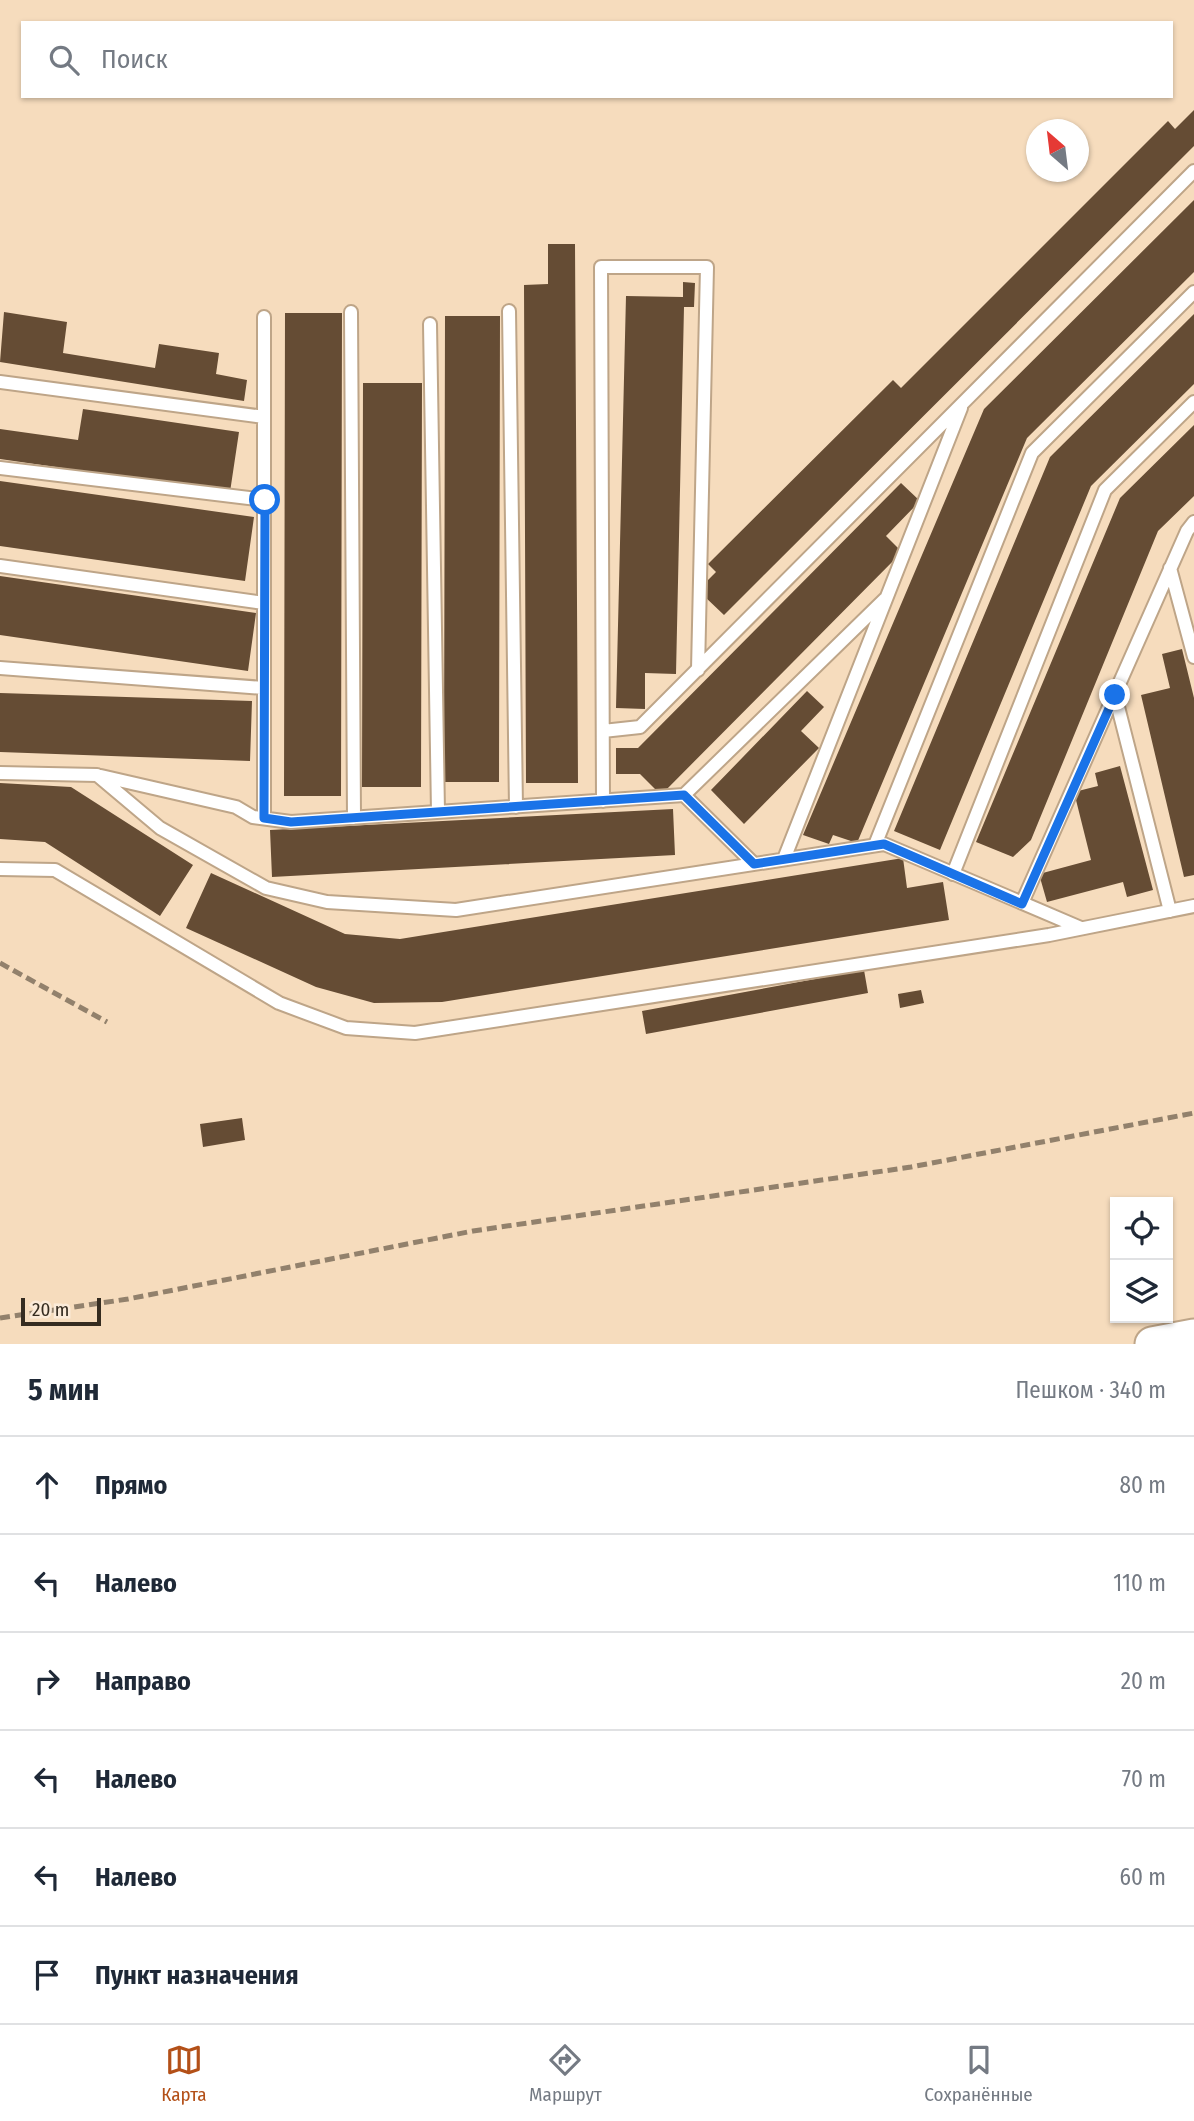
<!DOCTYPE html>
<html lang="ru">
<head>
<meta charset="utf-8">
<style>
	:root { --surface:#fff; --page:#f6f6f7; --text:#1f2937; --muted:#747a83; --line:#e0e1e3; --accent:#b35018 }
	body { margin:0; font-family:"Fira Sans Condensed",sans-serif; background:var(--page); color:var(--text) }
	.controls { position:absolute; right:21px; bottom:21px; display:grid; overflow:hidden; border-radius:0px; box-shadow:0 2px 5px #0004 }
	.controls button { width:63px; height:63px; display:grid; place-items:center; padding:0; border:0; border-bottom:2px solid var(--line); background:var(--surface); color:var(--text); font:35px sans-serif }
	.compass { position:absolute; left:1026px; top:119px; width:63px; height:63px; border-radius:50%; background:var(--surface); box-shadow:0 2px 5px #0004; rotate:332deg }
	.scale { position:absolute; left:21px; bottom:18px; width:80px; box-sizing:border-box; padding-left:7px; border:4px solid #352c20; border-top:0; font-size:19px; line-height:24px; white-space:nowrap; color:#352c20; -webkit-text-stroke:5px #fbebd9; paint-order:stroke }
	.stop { position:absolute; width:21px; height:21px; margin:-16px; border:5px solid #1a73e8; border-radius:50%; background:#fff }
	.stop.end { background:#1a73e8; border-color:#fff; box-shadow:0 2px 7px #0008 }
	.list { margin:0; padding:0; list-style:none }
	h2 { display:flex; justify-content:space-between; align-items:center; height:91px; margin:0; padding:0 28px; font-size:30px }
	h2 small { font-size:23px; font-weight:400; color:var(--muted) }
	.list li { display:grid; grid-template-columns:46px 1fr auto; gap:21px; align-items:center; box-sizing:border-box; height:98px; padding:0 28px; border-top:2px solid var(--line) }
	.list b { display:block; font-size:26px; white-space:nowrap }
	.list em { font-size:23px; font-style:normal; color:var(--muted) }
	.icon { flex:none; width:38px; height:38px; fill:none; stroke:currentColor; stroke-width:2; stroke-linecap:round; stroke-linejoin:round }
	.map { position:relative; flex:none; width:1194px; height:1344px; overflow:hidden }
	.search { position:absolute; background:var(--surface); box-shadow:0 2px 5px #0004; left:21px; right:21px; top:21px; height:77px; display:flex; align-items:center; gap:18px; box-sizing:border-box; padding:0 24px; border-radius:0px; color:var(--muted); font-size:26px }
	.sheet { height:679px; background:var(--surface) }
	nav { display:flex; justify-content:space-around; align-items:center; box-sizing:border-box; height:98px; border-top:2px solid var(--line); background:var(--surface); font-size:19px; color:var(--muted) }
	nav a { display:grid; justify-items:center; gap:4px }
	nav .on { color:var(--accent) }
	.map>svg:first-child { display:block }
	.building { fill:#654c34 }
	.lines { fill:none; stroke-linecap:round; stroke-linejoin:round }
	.service-casing { stroke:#bea588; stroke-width:16 }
	.secondary-casing { stroke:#bea588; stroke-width:37 }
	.service { stroke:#fff; stroke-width:12 }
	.secondary { stroke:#fff; stroke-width:33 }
	.rail { stroke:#92816c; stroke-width:5; stroke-dasharray:10 5; stroke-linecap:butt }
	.route { stroke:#1a73e8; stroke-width:9 }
</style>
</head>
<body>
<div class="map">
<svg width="1194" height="1344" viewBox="0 0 1194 1344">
	<rect width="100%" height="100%" fill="#f6dcbd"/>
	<path class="building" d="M1194 110V146L724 615 704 596 707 581 716 572 708 564 893 380 901 388 1168 121 1175 129Z
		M1194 200V272L1027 438 857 843 833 835 829 844 803 835 984 409Z
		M548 244H575L578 783H526L524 285 548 284Z
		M683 282 695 283 694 307H684L676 674 645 673V709L616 708 626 296 683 297Z
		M4 312 67 322 63 353 155 368 159 344 219 353 216 374 247 380 244 401 0 362Z
		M285 313H342L341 796H284Z
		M1194 314V384L1091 486 940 850 894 831 1050 457Z
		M445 316H500L499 782H444Z
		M363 383H422L421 787H362Z
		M83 409 239 432 230 492 0 459V429L78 440Z
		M1194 425V496L1158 531 1031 840 1013 857 976 842 1120 498Z
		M0 481 254 517 245 581 0 546Z
		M901 483 920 501 886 536 902 552 661 795 640 774H616V748H638Z
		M0 576 256 613 248 671 0 635Z
		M1182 649 1194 698V875L1184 877 1141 695 1170 688 1162 654Z
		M807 691 824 707 801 731 819 748 744 824 711 790Z
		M0 693 252 701 250 761 0 752Z
		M1120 766 1153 890 1127 897 1123 882 1047 902 1039 874 1091 860 1074 792 1098 786 1095 773Z
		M0 783 71 787 193 865 160 916 45 842 0 839Z
		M673 809 675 855 272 877 270 830Z
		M903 858 907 888 943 882 949 920 442 1002 374 1003 316 987 186 928 211 873 345 934 400 939Z
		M864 970 868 993 646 1034 642 1011Z
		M921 990 924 1003 900 1008 898 994Z
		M242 1118 245 1140 203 1147 200 1124Z"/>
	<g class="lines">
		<g class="service-casing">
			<path id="service" d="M509 311 516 807
				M351 312 354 818
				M430 324 438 812
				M0 382 264 417
				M0 468 265 500
				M0 566 264 603
				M1170 568 1194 657
				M0 668 264 688
				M1115 695 1170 911
				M603 731 640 727 1194 171
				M0 773 97 775 160 828 266 888 327 902 456 910 884 844 1081 928
				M101 776 236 807 253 817 291 822 684 795 754 864
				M684 795 885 599
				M603 801 601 267H707L698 670
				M264 818V317
				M875 845 1032 453 1194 292
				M784 859 961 408
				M0 869 55 870 279 1003 346 1028 415 1033 1049 935 1194 906
				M953 874 1105 490 1194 402
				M1022 903 1187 531 1194 522"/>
		</g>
		<g class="secondary-casing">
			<path id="secondary" d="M1152 1344 1194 1336"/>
		</g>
		<use href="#service" class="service"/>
		<use href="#secondary" class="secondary"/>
		<path class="rail" d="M0 963 107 1022
			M0 1318 128 1299 473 1231 911 1167 1194 1113"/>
	</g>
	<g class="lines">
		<path class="route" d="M265 500 264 818 291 822 684 795 754 864 884 844 1022 904 1115 695"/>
	</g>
</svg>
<div class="controls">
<button><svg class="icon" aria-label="locate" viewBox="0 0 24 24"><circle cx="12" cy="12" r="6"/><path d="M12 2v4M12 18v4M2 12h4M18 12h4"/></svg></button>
<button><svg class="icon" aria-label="layers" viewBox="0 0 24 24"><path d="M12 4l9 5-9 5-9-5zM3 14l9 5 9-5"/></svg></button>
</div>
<svg class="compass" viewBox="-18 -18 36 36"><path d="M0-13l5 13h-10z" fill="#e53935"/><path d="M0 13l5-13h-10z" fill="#747a83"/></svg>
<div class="scale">20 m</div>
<div class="stop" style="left:265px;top:500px"></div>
<div class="stop end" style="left:1115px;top:695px"></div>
<div class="search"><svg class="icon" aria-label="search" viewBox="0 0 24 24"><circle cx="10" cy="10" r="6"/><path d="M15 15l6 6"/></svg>Поиск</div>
</div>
<section class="sheet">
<h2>5 мин<small>Пешком · 340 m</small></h2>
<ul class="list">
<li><svg class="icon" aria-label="ahead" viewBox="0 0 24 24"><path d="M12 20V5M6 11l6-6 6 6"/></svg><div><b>Прямо</b></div><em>80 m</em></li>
<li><svg class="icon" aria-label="left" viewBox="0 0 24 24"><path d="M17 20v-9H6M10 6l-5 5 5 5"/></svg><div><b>Налево</b></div><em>110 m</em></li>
<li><svg class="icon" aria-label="right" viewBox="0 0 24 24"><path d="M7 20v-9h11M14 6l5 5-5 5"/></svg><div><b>Направо</b></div><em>20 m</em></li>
<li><svg class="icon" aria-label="left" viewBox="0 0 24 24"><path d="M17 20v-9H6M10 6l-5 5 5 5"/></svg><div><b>Налево</b></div><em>70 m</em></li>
<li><svg class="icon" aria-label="left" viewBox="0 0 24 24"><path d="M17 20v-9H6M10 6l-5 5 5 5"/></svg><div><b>Налево</b></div><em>60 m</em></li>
<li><svg class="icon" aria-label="arrive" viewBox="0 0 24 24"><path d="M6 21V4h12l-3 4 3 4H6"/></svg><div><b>Пункт назначения</b></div></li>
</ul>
</section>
<nav>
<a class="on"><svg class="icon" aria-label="map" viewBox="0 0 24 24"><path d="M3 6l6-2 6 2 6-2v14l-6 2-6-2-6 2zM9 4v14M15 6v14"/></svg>Карта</a>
<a><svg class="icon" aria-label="directions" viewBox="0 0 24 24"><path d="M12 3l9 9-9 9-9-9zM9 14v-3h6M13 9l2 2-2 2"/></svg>Маршрут</a>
<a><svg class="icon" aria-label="saved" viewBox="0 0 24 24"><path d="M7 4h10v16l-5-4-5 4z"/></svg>Сохранённые</a>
</nav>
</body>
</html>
